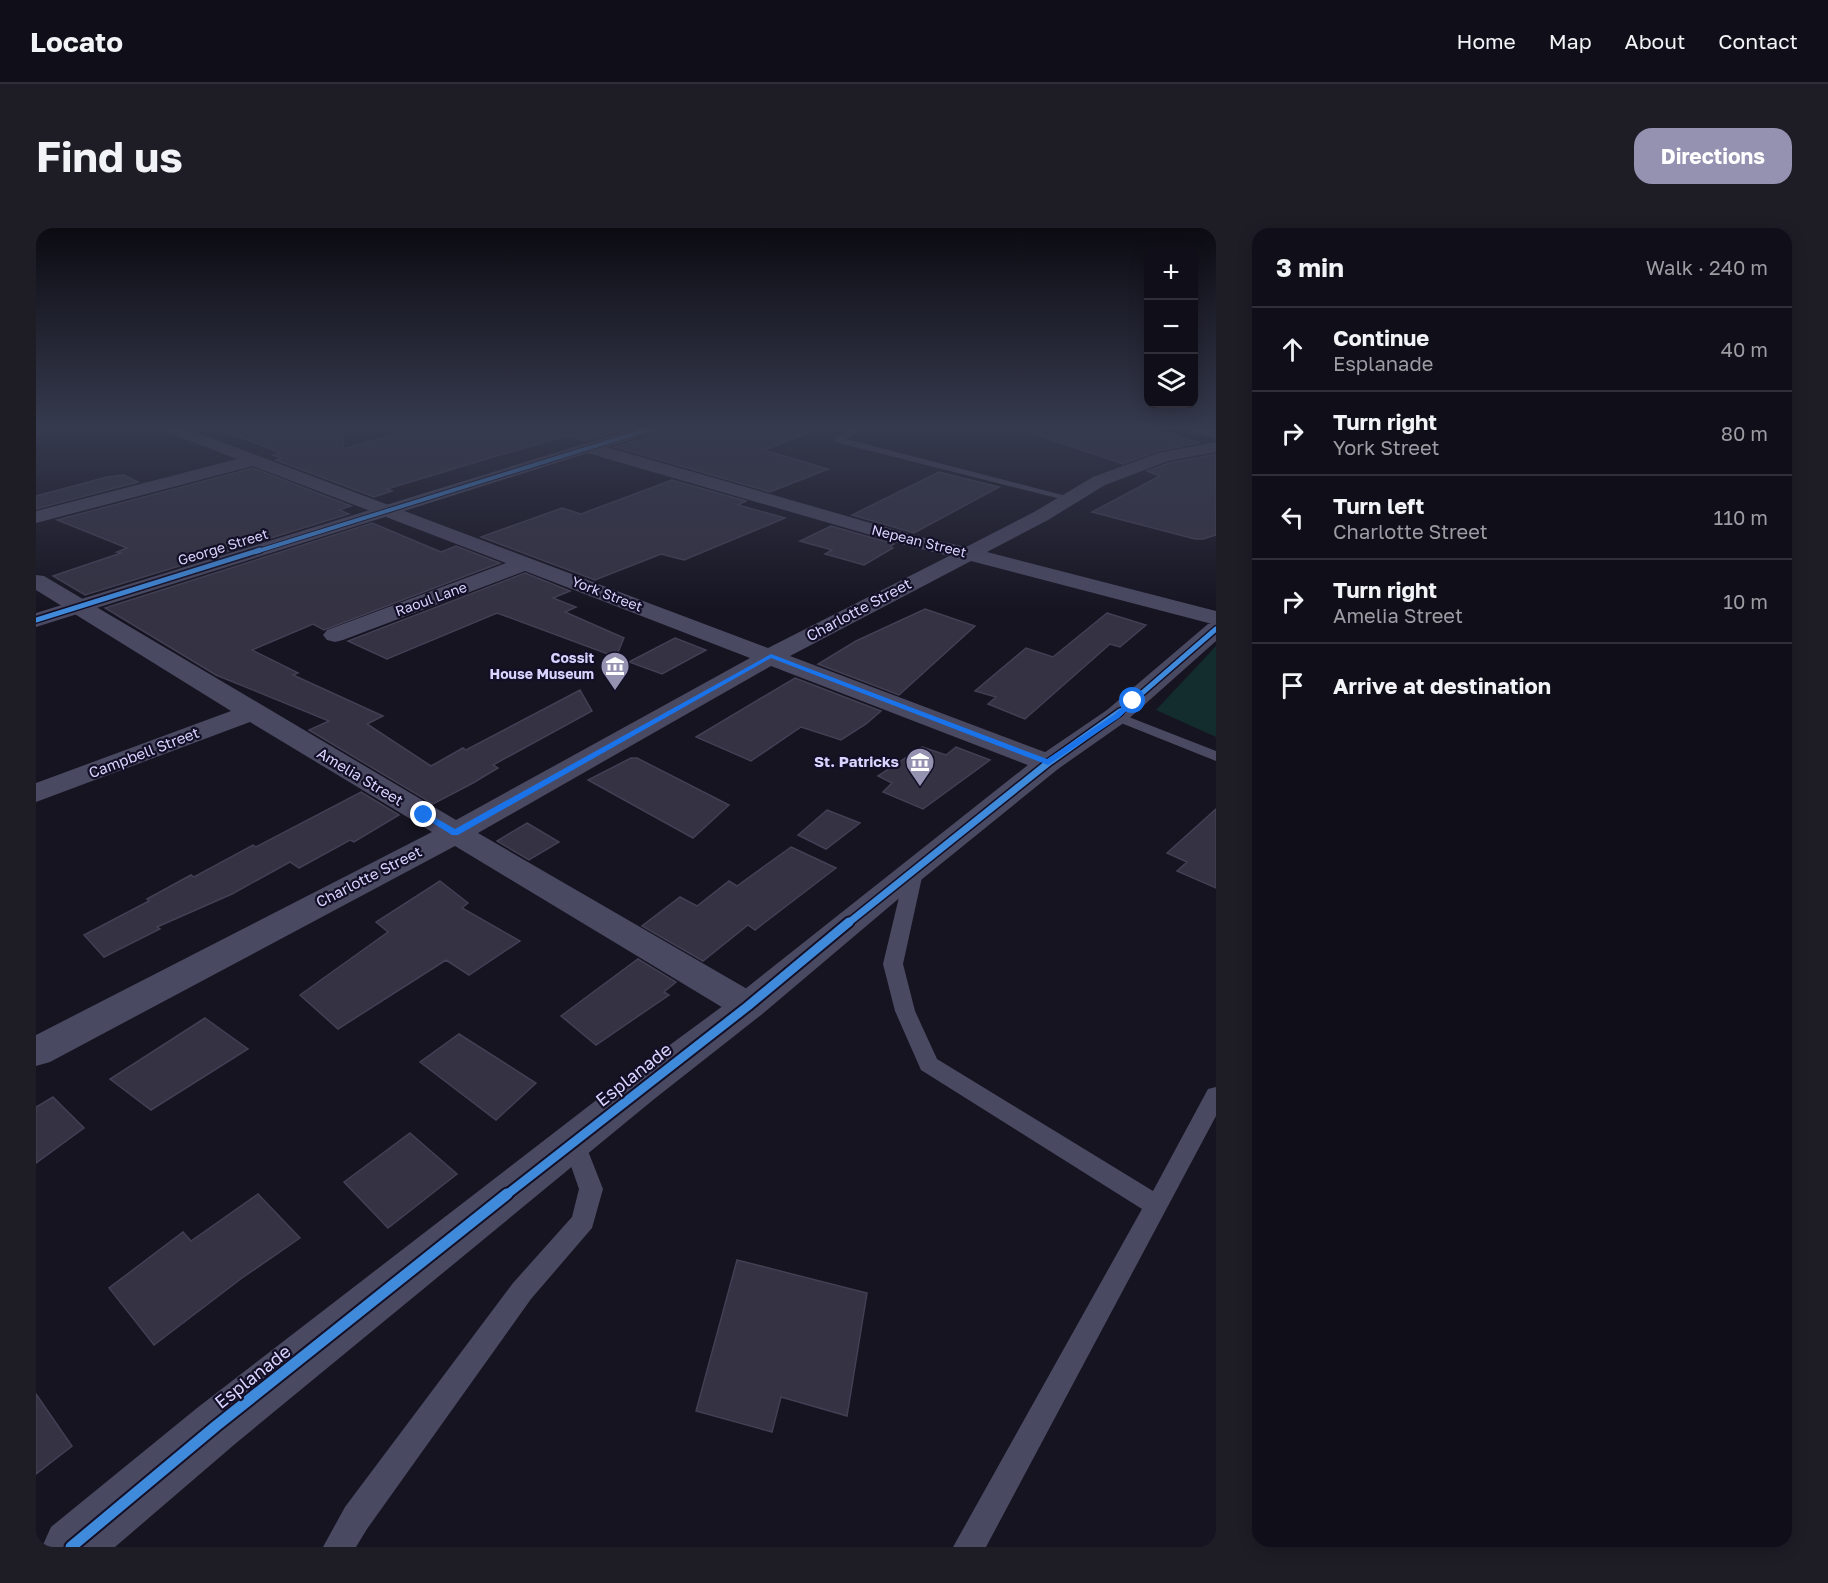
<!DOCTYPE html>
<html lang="en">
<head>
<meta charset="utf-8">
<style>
	:root { --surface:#100f19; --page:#1e1d26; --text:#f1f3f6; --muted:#9c9ca2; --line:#302f38; --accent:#9591b1 }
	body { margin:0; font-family:"Golos Text",sans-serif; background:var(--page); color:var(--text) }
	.controls { position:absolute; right:18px; top:18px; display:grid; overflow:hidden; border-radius:12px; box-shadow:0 3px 15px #0003 }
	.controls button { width:54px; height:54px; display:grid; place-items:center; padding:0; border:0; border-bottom:2px solid var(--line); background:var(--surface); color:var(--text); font:30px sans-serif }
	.stop { position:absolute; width:18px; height:18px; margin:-14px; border:4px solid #1a73e8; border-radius:50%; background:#fff }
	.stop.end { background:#1a73e8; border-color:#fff; box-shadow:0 2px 6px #0008 }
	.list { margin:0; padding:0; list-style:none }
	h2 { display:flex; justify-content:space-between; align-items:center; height:78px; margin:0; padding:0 24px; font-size:26px }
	h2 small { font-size:20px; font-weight:400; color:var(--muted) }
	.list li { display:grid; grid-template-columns:39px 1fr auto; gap:18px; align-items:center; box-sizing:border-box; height:84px; padding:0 24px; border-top:2px solid var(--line) }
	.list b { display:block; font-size:22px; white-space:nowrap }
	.list p { margin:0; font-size:20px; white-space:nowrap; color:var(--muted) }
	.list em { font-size:20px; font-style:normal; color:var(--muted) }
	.icon { flex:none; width:33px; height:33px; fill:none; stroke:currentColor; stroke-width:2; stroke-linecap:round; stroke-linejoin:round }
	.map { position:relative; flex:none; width:1180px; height:1319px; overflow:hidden; border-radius:18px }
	header { display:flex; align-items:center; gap:36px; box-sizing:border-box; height:84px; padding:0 30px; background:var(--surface); border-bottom:2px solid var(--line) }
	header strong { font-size:28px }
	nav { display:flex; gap:33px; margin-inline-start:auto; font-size:21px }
	.intro { display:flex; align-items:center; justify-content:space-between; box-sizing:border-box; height:144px; padding:0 36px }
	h1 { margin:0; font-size:42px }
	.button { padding:15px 27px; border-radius:18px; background:var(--accent); color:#fff; font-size:21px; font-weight:700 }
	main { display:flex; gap:36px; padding:0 36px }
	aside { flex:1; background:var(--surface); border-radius:18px; box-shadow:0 3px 15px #0003 }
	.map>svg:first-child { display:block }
	.green { fill:#132c2d }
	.building { fill:#343243; stroke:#433f54; stroke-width:1.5 }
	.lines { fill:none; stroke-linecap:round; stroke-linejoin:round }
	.service { fill:#4a4962; fill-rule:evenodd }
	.minor { fill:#4a4962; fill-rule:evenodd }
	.tertiary { fill:#4a4962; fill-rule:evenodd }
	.secondary { fill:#575674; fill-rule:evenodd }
	.cycleway-far4-casing { stroke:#130f26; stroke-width:6 }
	.cycleway-far3-casing { stroke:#130f26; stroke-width:8 }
	.cycleway-far2-casing { stroke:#130f26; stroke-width:10 }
	.cycleway-far1-casing { stroke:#130f26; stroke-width:13 }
	.cycleway-casing { stroke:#130f26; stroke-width:15 }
	.cycleway-far4 { stroke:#408adc; stroke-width:4 }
	.cycleway-far3 { stroke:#408adc; stroke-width:5 }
	.cycleway-far2 { stroke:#408adc; stroke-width:7 }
	.cycleway-far1 { stroke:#408adc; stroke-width:9 }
	.cycleway { stroke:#408adc; stroke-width:11 }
	.route { fill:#1a73e8 }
	.labels { text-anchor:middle; stroke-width:4.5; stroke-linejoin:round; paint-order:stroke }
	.far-street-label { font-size:14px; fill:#d9d4ff; stroke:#130f26 }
	.far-poi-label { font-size:14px; font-weight:bold; fill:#d9d4ff; stroke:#130f26; text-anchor:end }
	.street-label { font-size:15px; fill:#d9d4ff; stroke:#130f26 }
	.poi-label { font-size:15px; font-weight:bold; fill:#d9d4ff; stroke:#130f26; text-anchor:end }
	.near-street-label { font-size:18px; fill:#d9d4ff; stroke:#130f26 }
</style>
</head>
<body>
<header>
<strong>Locato</strong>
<nav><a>Home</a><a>Map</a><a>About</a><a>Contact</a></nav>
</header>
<div class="intro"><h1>Find us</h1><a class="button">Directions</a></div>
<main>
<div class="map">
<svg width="1180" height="1319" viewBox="0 0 1180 1319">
	<rect width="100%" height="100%" fill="#161421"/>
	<path class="green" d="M1180 418V509L1120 482Z"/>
	<path class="building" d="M181 198H306L308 221 386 198H599L549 213 532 208 450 231 351 261 356 263 338 269 240 232 246 230 237 227 245 225 180 200Z
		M633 198H786V200L728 222 792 241 734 264 579 219 624 205Z
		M989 198H1103L1164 215 1121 223 1087 236 989 203Z
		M1180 226V307L1167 311H1159L1056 284 1124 248 1111 243 1133 235Z
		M217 240 315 278 303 282 313 286 49 367 17 348 85 325 81 324 91 320 21 292Z
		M903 244 963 259 878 305 816 287Z
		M88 247 102 254 0 281V268L71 249Z
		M636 252 710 273 702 277 749 290 648 332 625 326 559 352 445 309 526 280 545 286Z
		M336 295 405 324 420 318 464 335 288 402 277 396 216 422 262 445 257 447 347 488 331 496 395 538 427 520 430 522 544 462 556 483 457 537 462 540 437 555 397 576 273 502 293 493 180 447 69 380Z
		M795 298 858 316 854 318 857 320 828 337 789 326 796 322 764 313Z
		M489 345 534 363 517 370 540 379 529 384 588 410 580 429 461 385 351 431 312 413Z
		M889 381 939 398 863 467 782 436 820 413Z
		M1071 385 1110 397 1084 419 1074 416 989 491 952 476 960 469 939 463 990 420 1017 429Z
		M639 410 670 422 626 446 593 434Z
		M759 450 845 483 830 496 805 512 765 499 715 533 660 509Z
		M886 519 910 527 920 519 954 532 887 581 847 564 856 555 842 548Z
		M595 530H601L693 577 657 610 552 552Z
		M325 564 363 587 318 614 314 612 263 640 254 634 196 666 121 699 124 701 68 729 48 707 113 673 111 671 155 647 158 649 217 617 220 619Z
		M1180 581V660L1141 643 1151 634 1131 625Z
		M791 582 824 595 790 621 762 607Z
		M491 595 523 614 493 632 461 613Z
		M755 619 800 640 719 702 712 697 667 733 606 698 644 669 661 678 693 653 701 658Z
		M404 653 432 675 426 680 484 713 433 747 410 732 302 801 264 767 352 704 340 694Z
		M602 731 640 754 628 764 633 767 560 817 525 788Z
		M169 790 212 821 115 882 74 851Z
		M423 806 500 855 460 892 384 834Z
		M17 869 48 900 0 935V879Z
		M374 905 421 946 352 1000 308 954Z
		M222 966 264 1010 206 1050 118 1117 73 1060 147 1004 155 1013Z
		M701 1032 831 1065 811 1188 745 1169 736 1204 660 1183Z
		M0 1166 36 1218 0 1246Z"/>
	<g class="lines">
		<path class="service" d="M798 198 823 200V204L810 211 1038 270 1033 273 799 214V210L812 203Z
			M1080 484 1180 523V533L1075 491 1073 488Z
			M879 635 885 636 888 640 867 736 879 783 901 831 1117 963 1172 861 1180 859V888L950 1319H917L1106 981 885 842 859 783 847 736 870 640 873 636Z
			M530 910 538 913 552 923 567 961 556 1000 495 1071 331 1301 320 1319H287L309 1279 477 1055 536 989 543 961 534 935 522 925 518 919 522 913Z"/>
		<path class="minor" d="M121 198H143L732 420 913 328 869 317 548 224 546 220 548 216H560L880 308 930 319 998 284 1057 249 1122 225 1180 214V224L1132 233 1069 257 1012 292 951 324 1180 383V397L935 333 754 428 1022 529 1026 535 1022 541 1012 544 1002 541 735 438 442 605 725 769 731 778 725 787 712 791 699 787 419 618 14 834 0 838V807L396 604 214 494 0 574V555L195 483 0 362V347L8 348 420 592 714 430 489 343 307 412 299 414 291 412 287 407 291 402 470 335 217 238 0 295V283L201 231 123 201Z"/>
		<path class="tertiary" d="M606 198 627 199 625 202 0 399V385Z
			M1144 198H1169L1180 201V211L1146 201Z
			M1180 394V413L1089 494 1022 541 880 656 725 787 617 872 199 1216 79 1319H6L15 1299 161 1180 589 850 699 769 1002 529 1071 482 1172 396Z"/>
		<path class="secondary" d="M607 198H631L623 203 609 201Z"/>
		<g class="cycleway-far4-casing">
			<path id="cycleway-far4" d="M219 324 623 198"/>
		</g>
		<g class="cycleway-far3-casing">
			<path id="cycleway-far3" d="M0 392 224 322
				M1082 486 1180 401"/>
		</g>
		<g class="cycleway-far2-casing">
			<path id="cycleway-far2" d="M811 696 1012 535 1084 484"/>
		</g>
		<g class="cycleway-far1-casing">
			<path id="cycleway-far1" d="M469 968 712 778 813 694"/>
		</g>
		<g class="cycleway-casing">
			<path id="cycleway" d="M35 1319 180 1198 471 966"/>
		</g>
		<use href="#cycleway-far4" class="cycleway-far4"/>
		<use href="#cycleway-far3" class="cycleway-far3"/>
		<use href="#cycleway-far2" class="cycleway-far2"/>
		<use href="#cycleway-far1" class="cycleway-far1"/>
		<use href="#cycleway" class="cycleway"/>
	</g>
	<linearGradient id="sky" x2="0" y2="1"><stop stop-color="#0c0b12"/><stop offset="0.52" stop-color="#363a4e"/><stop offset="1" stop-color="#363a4e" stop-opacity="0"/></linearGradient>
	<rect width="1180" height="383" fill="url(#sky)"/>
	<path class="route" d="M735 426 1011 531 1078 487 1095 471 1101 473 1083 490 1012 537 735 430 422 607H416L384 587 391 585 419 601Z"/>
	<defs>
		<g id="museum-pin" transform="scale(1.5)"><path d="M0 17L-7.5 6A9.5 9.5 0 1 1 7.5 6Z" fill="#9591b1" stroke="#130f26"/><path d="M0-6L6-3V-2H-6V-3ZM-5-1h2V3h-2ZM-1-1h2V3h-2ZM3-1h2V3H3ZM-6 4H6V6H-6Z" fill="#fff"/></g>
	</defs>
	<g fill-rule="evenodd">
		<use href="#museum-pin" x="579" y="438"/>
		<use href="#museum-pin" x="884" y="534"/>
	</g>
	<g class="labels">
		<g class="far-street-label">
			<text transform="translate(883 313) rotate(14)" y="5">Nepean Street</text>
			<text transform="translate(187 319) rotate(-17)" y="5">George Street</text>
			<text transform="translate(571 366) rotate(21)" y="5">York Street</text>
			<text transform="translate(395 371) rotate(-20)" y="5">Raoul Lane</text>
		</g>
		<g class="far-poi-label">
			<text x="558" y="435">Cossit<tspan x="558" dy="16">House Museum</tspan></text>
		</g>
		<g class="street-label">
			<text transform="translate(823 382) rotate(-28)" y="5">Charlotte Street</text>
			<text transform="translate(108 525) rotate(-21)" y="5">Campbell Street</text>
			<text transform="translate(324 549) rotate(31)" y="5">Amelia Street</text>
			<text transform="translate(333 649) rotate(-27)" y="5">Charlotte Street</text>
		</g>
		<g class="poi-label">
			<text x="863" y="539">St. Patricks</text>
		</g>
		<g class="near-street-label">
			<text transform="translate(598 847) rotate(-38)" y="6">Esplanade</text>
			<text transform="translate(217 1149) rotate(-38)" y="6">Esplanade</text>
		</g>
	</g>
</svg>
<div class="controls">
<button>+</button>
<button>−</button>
<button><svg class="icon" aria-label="layers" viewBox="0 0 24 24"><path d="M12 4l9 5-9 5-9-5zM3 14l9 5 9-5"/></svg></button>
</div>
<div class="stop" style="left:1097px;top:473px"></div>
<div class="stop end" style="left:388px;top:587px"></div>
</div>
<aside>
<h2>3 min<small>Walk · 240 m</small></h2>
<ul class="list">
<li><svg class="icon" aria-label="ahead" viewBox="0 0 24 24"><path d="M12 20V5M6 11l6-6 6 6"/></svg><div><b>Continue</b><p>Esplanade</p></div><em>40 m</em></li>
<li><svg class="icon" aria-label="right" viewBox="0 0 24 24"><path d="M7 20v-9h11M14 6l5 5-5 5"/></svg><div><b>Turn right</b><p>York Street</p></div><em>80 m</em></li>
<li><svg class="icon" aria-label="left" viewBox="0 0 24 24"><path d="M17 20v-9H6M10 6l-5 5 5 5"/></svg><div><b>Turn left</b><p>Charlotte Street</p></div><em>110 m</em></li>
<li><svg class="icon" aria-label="right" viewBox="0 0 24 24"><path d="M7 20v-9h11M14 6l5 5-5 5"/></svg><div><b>Turn right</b><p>Amelia Street</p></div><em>10 m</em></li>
<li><svg class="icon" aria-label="arrive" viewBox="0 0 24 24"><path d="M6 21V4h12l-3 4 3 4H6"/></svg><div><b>Arrive at destination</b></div></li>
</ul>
</aside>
</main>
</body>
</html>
